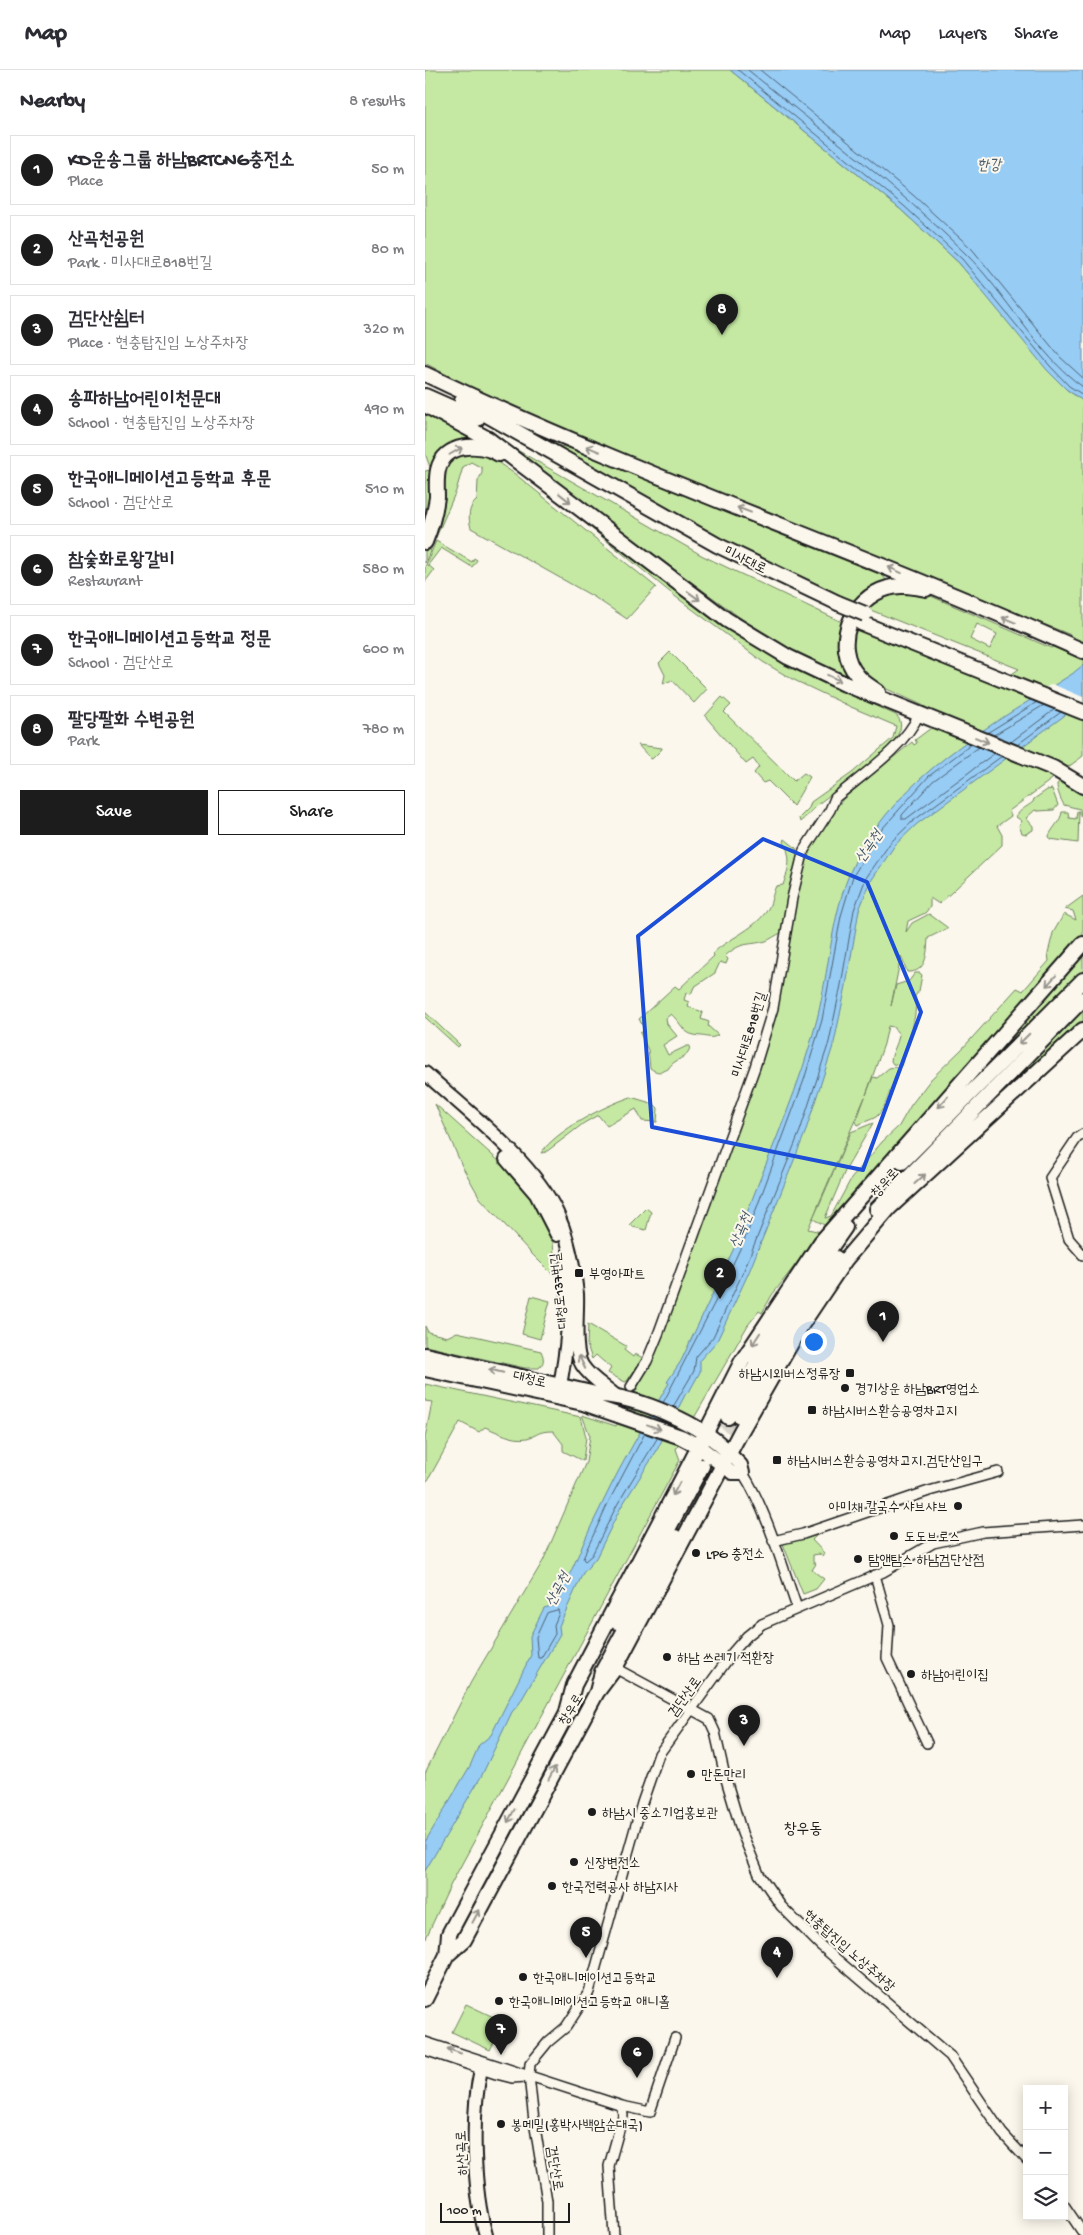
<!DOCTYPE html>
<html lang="en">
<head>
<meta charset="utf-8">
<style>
	:root { --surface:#fff; --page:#f7f7f7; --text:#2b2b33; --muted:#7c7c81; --line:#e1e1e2; --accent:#1c1c1c }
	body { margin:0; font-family:"Gochi Hand","Poor Story",sans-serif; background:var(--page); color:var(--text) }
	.controls { position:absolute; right:15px; bottom:15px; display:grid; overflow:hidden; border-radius:0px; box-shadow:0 2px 12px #0003 }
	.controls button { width:45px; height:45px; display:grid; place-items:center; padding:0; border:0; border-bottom:1px solid var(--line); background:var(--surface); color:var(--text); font:25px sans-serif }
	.scale { position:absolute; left:15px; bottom:12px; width:130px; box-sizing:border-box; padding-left:5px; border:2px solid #1c1c1c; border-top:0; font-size:14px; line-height:18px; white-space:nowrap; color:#1c1c1c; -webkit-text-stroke:4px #fbf7ec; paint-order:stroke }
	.you { position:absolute; left:388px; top:1271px; width:18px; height:18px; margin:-12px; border:4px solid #fff; border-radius:50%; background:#1a73e8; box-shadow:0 0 0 8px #1a73e833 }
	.badge { display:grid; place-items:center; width:32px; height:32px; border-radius:50%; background:var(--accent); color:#fff; font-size:16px; font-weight:700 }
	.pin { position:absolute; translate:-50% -41px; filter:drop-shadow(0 1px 2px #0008) }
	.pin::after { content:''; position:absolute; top:26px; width:18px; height:15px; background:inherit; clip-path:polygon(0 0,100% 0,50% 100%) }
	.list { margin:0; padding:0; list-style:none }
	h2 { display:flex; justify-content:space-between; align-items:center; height:65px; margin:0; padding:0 20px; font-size:21px }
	h2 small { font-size:16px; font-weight:400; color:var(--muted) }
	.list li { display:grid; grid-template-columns:32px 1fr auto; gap:15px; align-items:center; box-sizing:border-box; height:70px; margin:0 10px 10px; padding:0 10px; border:1px solid var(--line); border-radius:0px }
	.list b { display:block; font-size:19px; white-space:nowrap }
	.list p { margin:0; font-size:16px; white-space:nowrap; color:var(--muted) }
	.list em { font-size:16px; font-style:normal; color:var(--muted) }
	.actions { display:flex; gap:10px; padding:15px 20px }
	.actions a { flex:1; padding:11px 0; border:1px solid var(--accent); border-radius:0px; text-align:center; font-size:18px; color:var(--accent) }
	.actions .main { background:var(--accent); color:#fff }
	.icon { flex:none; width:28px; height:28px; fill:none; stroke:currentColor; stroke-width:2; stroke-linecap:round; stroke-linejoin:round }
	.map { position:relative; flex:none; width:658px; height:2165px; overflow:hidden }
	header { display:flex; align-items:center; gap:30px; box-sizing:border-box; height:70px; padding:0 25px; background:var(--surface); border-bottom:1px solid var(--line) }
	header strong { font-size:24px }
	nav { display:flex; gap:28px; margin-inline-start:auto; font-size:18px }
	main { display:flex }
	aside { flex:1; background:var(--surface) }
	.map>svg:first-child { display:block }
	.green { fill:#c5e9a3; stroke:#708260; fill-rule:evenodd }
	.water { fill:#97ccf5; stroke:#66869e }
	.pier { fill:#fbf7ec }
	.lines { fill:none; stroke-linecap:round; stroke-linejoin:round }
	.shore { stroke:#4d6273; stroke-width:1 }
	.primary-tunnel { stroke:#dad6cd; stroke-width:14; stroke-dasharray:14 7; stroke-linecap:butt }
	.street-casing { stroke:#1c1c1c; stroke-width:12 }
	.secondary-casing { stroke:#1c1c1c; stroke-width:16 }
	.primary-casing { stroke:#1c1c1c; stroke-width:18 }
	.street { stroke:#fbf7ec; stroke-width:9 }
	.secondary { stroke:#fbf7ec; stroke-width:12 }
	.primary { stroke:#fbf7ec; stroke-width:14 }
	.primary-bridge-casing { stroke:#1c1c1c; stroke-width:18; stroke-linecap:butt }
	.primary-bridge { stroke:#fbf7ec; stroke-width:14 }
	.oneway { stroke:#97948e }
	.marked { fill:none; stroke:#1d4ed8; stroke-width:4; stroke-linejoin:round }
	.poi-dot { fill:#1c1c1c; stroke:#fbf7ec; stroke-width:2 }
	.labels { text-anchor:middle; stroke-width:4; stroke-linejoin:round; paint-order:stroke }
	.street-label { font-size:14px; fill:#1c1c1c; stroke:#fbf7ec }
	.poi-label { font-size:14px; fill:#1c1c1c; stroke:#fbf7ec; text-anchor:start }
	.water-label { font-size:15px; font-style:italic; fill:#475a68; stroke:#fbf7ec }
	.quarter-label { font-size:16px; fill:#1c1c1c; stroke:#fbf7ec }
</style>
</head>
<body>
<header>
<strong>Map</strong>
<nav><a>Map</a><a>Layers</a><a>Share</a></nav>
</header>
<main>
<aside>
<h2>Nearby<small>8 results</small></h2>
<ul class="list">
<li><span class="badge">1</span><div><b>KD운송그룹 하남BRTCNG충전소</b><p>Place</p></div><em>50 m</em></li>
<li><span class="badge">2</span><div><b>산곡천공원</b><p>Park · 미사대로818번길</p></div><em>80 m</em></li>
<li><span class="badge">3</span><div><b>검단산쉼터</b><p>Place · 현충탑진입 노상주차장</p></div><em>320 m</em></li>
<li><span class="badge">4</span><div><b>송파하남어린이천문대</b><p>School · 현충탑진입 노상주차장</p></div><em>490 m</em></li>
<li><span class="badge">5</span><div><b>한국애니메이션고등학교 후문</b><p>School · 검단산로</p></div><em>510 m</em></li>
<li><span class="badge">6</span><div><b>참숯화로왕갈비</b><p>Restaurant</p></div><em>580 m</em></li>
<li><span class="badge">7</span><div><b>한국애니메이션고등학교 정문</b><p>School · 검단산로</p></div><em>600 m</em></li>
<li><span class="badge">8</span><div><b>팔당팔화 수변공원</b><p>Park</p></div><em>780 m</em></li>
</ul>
<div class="actions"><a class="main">Save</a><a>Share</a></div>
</aside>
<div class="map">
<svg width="658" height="2165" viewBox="0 0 658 2165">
	<rect width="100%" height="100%" fill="#fbf7ec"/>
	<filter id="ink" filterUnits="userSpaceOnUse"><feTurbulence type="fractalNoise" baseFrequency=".02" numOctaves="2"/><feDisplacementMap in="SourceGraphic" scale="10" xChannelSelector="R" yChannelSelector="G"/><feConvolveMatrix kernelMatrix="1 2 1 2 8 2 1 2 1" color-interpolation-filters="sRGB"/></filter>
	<g filter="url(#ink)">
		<path class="green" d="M0 0H305L475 139 534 193 641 319 658 331V686L584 741 586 746 572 756 577 765V775L514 834 505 828V837L500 843 483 851 481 862 487 853 504 844 523 858 503 868C502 883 502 903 482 902L476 886 466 936 471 915 484 911 490 903H495L497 905 494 921 490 926C494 945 481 977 476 996L468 994 466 991C467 981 473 975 474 964L468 957 463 956 459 974 441 1025 448 1007 452 1008 464 998 470 997 474 1000C465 1014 464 1036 451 1047 446 1050 438 1052 433 1055L431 1052 440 1027 383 1159 396 1162 347 1225 337 1243 334 1241 323 1255 251 1379 255 1390 26 1814 0 1870V1703L46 1612 118 1491 161 1392 165 1366 157 1345 191 1356 204 1336 224 1293 329 1014 384 776 418 729 487 672 489 675 492 673 490 670 506 658 509 659 521 650 497 635 444 611 427 588 426 556 571 615 594 599 438 537 460 522 499 523 626 578 646 565 223 396 71 332 0 293ZM552 554 572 564 565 579 545 569Z
			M0 342 50 368 30 374 7 431 0 460V401L6 400 0 383Z
			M105 360 135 376 154 380 453 500 462 511 436 526 428 533 287 466 104 363Z
			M71 368 278 486 419 553C416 577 413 588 426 610L360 578 325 555Z
			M53 379 90 404 231 517 202 549 169 527 46 458C43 448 43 437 52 430L53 411 57 403V398L46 392 38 397 31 421 0 493V481L8 462 17 403 27 386Z
			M92 398 345 583 392 610 471 645C477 651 477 658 472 666 458 691 415 716 392 735 386 741 381 747 375 752L374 748 384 738 386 732 427 703 468 668 471 656 426 637 367 609 338 592 251 527Z
			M11 471 47 492 49 488 52 490 47 497 16 478 3 495 9 500 0 512V497Z
			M245 582 282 619 269 633 247 610 238 614 240 605 234 593Z
			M297 627 306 635 299 642 369 711 379 703 385 707 368 736 343 711 338 713 329 703 334 697 328 689 321 694 280 646Z
			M213 675 237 678V679L227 689 225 688Z
			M636 711 658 720V747H656L655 739 639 735C636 730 632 721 632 714Z
			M627 719 633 735 629 740 613 741 610 740 601 748 608 756V760L601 764 597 763 594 756 597 751 591 747C594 740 602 737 608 732L609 729 622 720Z
			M652 741H654L653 773 625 769 624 766C627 758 636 751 637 742H643L644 748 651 749Z
			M360 769 371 778 374 786 365 814 356 863C351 865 346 869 341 871 322 876 317 871 300 886L303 889 301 894 295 892 290 903 269 917 266 924 261 923 259 930 264 932 263 937 278 942 276 949 284 952 283 956 293 965C287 969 284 967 277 966 257 965 260 957 246 944L241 948 242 954 252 966 238 975 243 985 262 976H265C264 989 249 988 243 999 235 1003 232 1003 225 998L223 980 215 963 220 960 214 949 250 916 254 919 289 886 288 883C304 868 327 861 341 842 347 834 347 824 351 816L358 815C364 798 367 789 359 772Z
			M658 826V867L403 1157 388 1149 426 1062 448 1053 420 1101 400 1148 406 1146 426 1109 457 1072 474 1056 486 1035 506 1009 537 979 592 918 598 921 624 891 623 883 628 863 639 844 651 850 648 841 640 839Z
			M658 880V903L555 1007 517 1040Z
			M658 937V955L503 1093Z
			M0 942 35 975 33 977 0 947Z
			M206 1027 229 1034 233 1038 232 1052 217 1051 211 1039 182 1056 173 1045 159 1053 121 1082 116 1083C132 1060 179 1036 206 1027Z
			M10 1034 104 1118 127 1162 131 1205 126 1203 105 1182 55 1128 37 1096Z
			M221 1138 226 1142 221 1160 208 1157 205 1154Z
			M106 1226 125 1231 115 1269 97 1264Z
			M163 1254 201 1276 199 1280 208 1287 210 1284 218 1288 202 1311 200 1312 183 1303 186 1298 171 1285 167 1289 162 1275Z
			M0 1256 3 1262 22 1267 32 1262 116 1281C119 1288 120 1292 114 1298H100L0 1276Z
			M0 1314 156 1347 161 1367 158 1391 138 1381V1374L128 1361C112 1361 114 1365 102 1368 88 1371 73 1362 60 1357L54 1362 35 1352 3 1410 0 1412V1368L7 1332 0 1331Z
			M390 1464H393L387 1470 399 1483 397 1486 394 1484 388 1485V1492L391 1494 387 1500 399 1509 391 1519 378 1524 358 1474Z
			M41 1934 79 1952 65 1980 27 1962Z"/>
		<path class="water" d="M305 0H658V331L641 319 622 300 534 193 475 139Z
			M658 595V632L492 754 470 775 446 811 434 840 421 916 409 973 380 1063 324 1202 292 1271 275 1290V1302L264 1322 261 1323 231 1382 196 1437 171 1488 158 1503 134 1556 135 1564 94 1634 87 1642 57 1705 0 1801V1772L45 1696 54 1675 66 1665 106 1585 105 1566 119 1538 130 1535C148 1500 161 1464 179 1430 198 1390 222 1350 244 1313L242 1312 256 1291 317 1161 323 1140C347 1077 376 1014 392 949 407 889 406 825 441 772 493 693 570 653 647 604Z"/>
		<path class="pier" d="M627 614 658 627V635L645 645 603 628Z"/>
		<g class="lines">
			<path class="shore" d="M313 0 479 136 537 189 625 296 644 316 658 325
				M323 0C396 60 473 117 541 184 581 223 612 285 658 317
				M335 0 488 125 547 179 635 287 658 308
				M562 663 612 632
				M569 665 619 635
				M586 672 630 639
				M592 675 636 642
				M554 677 508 711 477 745V749H481L570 683
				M238 1333 291 1230 322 1164 379 1010 397 950 416 846 428 806 457 759 504 706 547 674
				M248 1337 269 1301 271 1287 288 1267 319 1200 375 1061 404 972 416 915 429 840 441 808 466 772 488 751 577 686
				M220 1363 183 1433 161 1481 158 1489 160 1491 167 1485 192 1435 233 1367
				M133 1540 134 1543 129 1555 130 1564 116 1588H113L111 1567 122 1543Z"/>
			<path class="primary-tunnel" d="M277 1395 303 1347
				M286 1401 312 1351"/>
			<g class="street-casing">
				<path id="street" d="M658 1064 652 1068 625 1108 644 1169 658 1185
					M206 1317 222 1291 234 1262 330 997 348 938 367 828 379 780 405 740 410 728C437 705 480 677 494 644
					M318 1403C342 1441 357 1495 372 1538
					M348 1471 378 1464 504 1421 573 1402
					M450 1505 464 1555 462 1588 502 1673
					M190 1598 284 1649 290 1662 300 1706 317 1763 334 1804 356 1836 395 1875 525 1986 577 2063 602 2090
					M0 1972 197 2036 225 2042 250 1968
					M0 1980 71 2004 87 2008 101 2007
					M639 2135 658 2163
					M122 2165V2131L109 2051 104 2006 105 1994 123 1972 141 1957 164 1922 217 1733 234 1684 308 1582 322 1566 337 1554 458 1502 508 1473 558 1462 658 1455
					M189 2165 184 2096 198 2046 197 2036"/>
			</g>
			<g class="secondary-casing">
				<path id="secondary" d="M0 1003C42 1041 109 1092 132 1143 144 1169 149 1196 152 1224 153 1243 148 1280 157 1295 165 1308 180 1316 191 1326
					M81 1089 111 1124 132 1165
					M133 1325C142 1282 147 1240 140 1196
					M298 1395 307 1403H318L316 1395 304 1383
					M56 1999C46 2043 48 2121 61 2165"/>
			</g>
			<g class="primary-casing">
				<path id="primary" d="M0 304C215 407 441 483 658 581
					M0 326 52 349
					M37 331 292 475 413 533
					M0 335 63 369 302 550 363 587 420 614 628 698 658 716
					M0 472C6 457 10 443 12 427 12 418 11 409 13 400 19 373 54 372 74 384
					M436 553 658 642
					M453 622C446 617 437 612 432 605 407 575 426 528 463 518 475 514 489 517 501 519
					M477 1092 658 910
					M452 1139 658 929
					M0 1285 175 1325C214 1327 278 1355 304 1383
					M0 1299 158 1333 256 1367 273 1376 298 1395
					M315 1346C343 1291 373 1237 411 1188
					M303 1347 356 1249 420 1157
					M193 1552 277 1396
					M172 1622 190 1598 316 1361 377 1254 420 1190 465 1137 658 960
					M142 1642 149 1615 267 1390 317 1291 396 1172 658 874
					M22 1885 24 1864 147 1634
					M0 1929 22 1885 39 1870 172 1622 177 1602 250 1467"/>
			</g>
			<use href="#street" class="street"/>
			<use href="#secondary" class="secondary"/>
			<use href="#primary" class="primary"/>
			<g class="primary-bridge-casing">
				<path id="primary-bridge" d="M413 533 440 544"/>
			</g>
			<use href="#primary-bridge" class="primary-bridge"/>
		</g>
		<defs><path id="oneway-shaft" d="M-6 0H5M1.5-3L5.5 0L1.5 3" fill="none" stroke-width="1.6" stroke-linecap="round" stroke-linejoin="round" transform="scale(1.25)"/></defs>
		<g class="oneway">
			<use href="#oneway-shaft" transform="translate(168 379) rotate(-158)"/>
			<use href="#oneway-shaft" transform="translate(31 381) rotate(-30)"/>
			<use href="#oneway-shaft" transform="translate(140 428) rotate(38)"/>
			<use href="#oneway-shaft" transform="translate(319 440) rotate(-159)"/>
			<use href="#oneway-shaft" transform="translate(470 500) rotate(-156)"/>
			<use href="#oneway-shaft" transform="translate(269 526) rotate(36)"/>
			<use href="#oneway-shaft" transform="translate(584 550) rotate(-158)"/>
			<use href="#oneway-shaft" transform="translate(409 608) rotate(25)"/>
			<use href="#oneway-shaft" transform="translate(557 670) rotate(22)"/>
			<use href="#oneway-shaft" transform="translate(626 911) rotate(132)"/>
			<use href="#oneway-shaft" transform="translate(599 969) rotate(135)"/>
			<use href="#oneway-shaft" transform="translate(518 1032) rotate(131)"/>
			<use href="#oneway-shaft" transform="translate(495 1109) rotate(-42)"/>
			<use href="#oneway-shaft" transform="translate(331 1269) rotate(123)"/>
			<use href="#oneway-shaft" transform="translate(157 1292) rotate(-115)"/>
			<use href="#oneway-shaft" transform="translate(71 1301) rotate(-167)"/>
			<use href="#oneway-shaft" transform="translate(229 1357) rotate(20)"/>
			<use href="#oneway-shaft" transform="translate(251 1419) rotate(118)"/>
			<use href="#oneway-shaft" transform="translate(127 1703) rotate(-62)"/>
			<use href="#oneway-shaft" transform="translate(86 1746) rotate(118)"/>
			<use href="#oneway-shaft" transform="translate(51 1846) rotate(-62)"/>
			<use href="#oneway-shaft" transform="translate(29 1981) rotate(-161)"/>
		</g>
	</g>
	<path class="marked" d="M338 769 442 812 496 942 438 1100 227 1057 213 866Z"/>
	<g class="poi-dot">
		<rect x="149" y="1198" width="10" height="10" rx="2.5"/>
		<rect x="420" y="1298" width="10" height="10" rx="2.5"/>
		<circle cx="420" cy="1318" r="5"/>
		<rect x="382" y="1335" width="10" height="10" rx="2.5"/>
		<rect x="347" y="1385" width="10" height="10" rx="2.5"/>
		<circle cx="533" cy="1436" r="5"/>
		<circle cx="469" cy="1466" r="5"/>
		<circle cx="271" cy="1483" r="5"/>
		<circle cx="433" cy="1489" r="5"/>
		<circle cx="242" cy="1587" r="5"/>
		<circle cx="486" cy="1604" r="5"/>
		<circle cx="266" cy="1704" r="5"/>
		<circle cx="167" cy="1742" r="5"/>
		<circle cx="149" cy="1792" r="5"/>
		<circle cx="127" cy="1816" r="5"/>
		<circle cx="98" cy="1907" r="5"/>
		<circle cx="74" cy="1931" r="5"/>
		<circle cx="76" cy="2054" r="5"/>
	</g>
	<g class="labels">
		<g class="street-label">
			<text transform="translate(321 489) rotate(26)" y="5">미사대로</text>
			<text transform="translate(323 964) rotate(-73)" y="5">미사대로818번길</text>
			<text transform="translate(459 1112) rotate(-48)" y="5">창우로</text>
			<text transform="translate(133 1221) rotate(-96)" y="5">대청로137번길</text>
			<text transform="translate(105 1308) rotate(13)" y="5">대청로</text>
			<text transform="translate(259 1626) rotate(-54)" y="5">검단산로</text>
			<text transform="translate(145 1639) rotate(-59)" y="5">창우로</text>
			<text transform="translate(425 1880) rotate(41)" y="5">현충탑진입 노상주차장</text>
			<text transform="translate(36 2083) rotate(-93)" y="5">하산곡로</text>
			<text transform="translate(131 2098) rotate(81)" y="5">검단산로</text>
		</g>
		<g class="poi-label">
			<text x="164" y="1208">부영아파트</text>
			<text x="415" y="1308" text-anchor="end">하남시외버스정류장</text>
			<text x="430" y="1323">경기상운 하남BRT영업소</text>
			<text x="397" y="1345">하남시버스환승공영차고지</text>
			<text x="362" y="1395">하남시버스환승공영차고지.검단산입구</text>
			<text x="523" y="1441" text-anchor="end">아미채 칼국수 샤브샤브</text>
			<text x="479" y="1471">도도브로스</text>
			<text x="281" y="1488">LPG 충전소</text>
			<text x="443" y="1494">탐앤탐스 하남검단산점</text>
			<text x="252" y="1592">하남 쓰레기 적환장</text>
			<text x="496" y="1609">하남어린이집</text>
			<text x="276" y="1709">만돈만리</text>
			<text x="177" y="1747">하남시 중소기업홍보관</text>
			<text x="159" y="1797">신장변전소</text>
			<text x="137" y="1821">한국전력공사 하남지사</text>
			<text x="108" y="1912">한국애니메이션고등학교</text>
			<text x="84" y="1936">한국애니메이션고등학교 애니홀</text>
			<text x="86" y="2059">봉메밀(홍박사백암순대국)</text>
		</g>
		<g class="water-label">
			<text x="564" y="99">한강</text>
			<text transform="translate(443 776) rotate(-55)" y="5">산곡천</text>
			<text transform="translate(315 1160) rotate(-68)" y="5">산곡천</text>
			<text transform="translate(132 1519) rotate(-62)" y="5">산곡천</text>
		</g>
		<g class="quarter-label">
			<text x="378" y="1763">창우동</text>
		</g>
	</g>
</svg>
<div class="controls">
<button>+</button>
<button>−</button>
<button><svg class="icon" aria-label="layers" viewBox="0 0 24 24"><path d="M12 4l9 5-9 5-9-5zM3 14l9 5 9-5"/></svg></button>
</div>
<div class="scale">100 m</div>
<div class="you"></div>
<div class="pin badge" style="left:458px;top:1272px">1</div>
<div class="pin badge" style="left:295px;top:1229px">2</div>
<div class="pin badge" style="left:319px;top:1676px">3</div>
<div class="pin badge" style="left:352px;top:1908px">4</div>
<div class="pin badge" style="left:161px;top:1888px">5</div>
<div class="pin badge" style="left:212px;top:2008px">6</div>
<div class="pin badge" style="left:76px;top:1985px">7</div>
<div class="pin badge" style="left:297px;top:265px">8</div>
</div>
</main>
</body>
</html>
